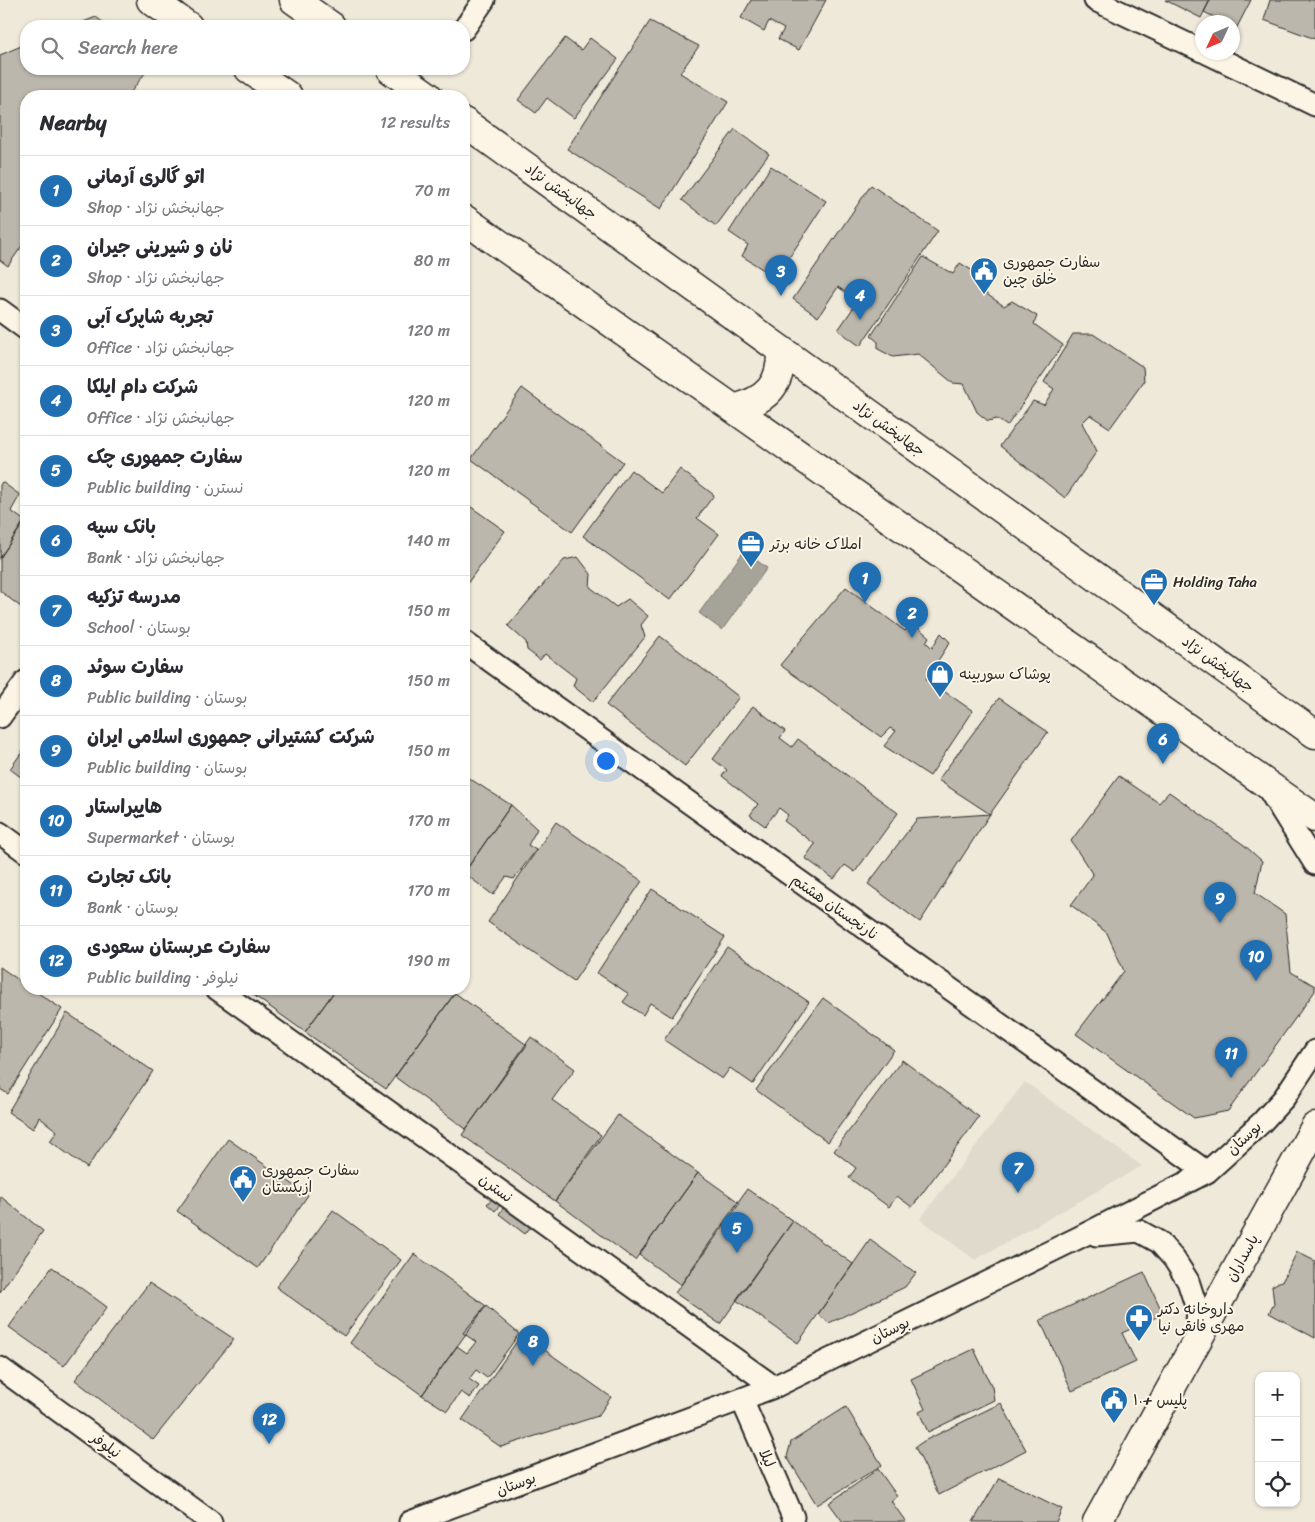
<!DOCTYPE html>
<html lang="en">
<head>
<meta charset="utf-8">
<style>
	:root { --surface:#fff; --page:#f7f7f7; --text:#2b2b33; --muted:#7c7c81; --line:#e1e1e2; --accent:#1f6fb2 }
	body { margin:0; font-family:Sriracha,"Playpen Sans Arabic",sans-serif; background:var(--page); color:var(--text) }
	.controls { position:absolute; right:15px; bottom:15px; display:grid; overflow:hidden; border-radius:10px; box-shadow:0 1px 4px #0004 }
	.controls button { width:45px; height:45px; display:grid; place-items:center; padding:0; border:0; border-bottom:1px solid var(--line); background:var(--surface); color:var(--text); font:25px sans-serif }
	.compass { position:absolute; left:1195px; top:15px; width:45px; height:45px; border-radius:50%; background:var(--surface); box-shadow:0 1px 4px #0004; rotate:226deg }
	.you { position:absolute; left:605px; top:760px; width:18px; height:18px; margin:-12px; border:4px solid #fff; border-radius:50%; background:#1a73e8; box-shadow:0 0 0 8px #1a73e833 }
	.badge { display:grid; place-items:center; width:32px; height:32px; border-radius:50%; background:var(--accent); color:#fff; font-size:16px; font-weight:700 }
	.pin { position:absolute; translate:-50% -41px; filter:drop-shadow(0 1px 2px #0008) }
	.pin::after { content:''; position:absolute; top:26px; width:18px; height:15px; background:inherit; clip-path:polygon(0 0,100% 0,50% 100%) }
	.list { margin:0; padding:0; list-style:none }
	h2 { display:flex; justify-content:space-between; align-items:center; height:65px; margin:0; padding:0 20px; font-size:21px }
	h2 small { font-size:16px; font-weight:400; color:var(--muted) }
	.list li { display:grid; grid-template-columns:32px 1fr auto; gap:15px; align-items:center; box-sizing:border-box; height:70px; padding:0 20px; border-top:1px solid var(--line) }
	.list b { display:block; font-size:19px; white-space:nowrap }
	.list p { margin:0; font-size:16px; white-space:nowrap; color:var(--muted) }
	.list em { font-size:16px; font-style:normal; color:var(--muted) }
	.icon { flex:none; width:28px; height:28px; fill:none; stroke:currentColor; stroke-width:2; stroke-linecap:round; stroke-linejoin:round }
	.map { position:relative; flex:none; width:1315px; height:1522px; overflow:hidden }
	.search { position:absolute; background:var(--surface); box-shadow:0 1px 4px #0004; left:20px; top:20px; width:450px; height:55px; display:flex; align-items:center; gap:12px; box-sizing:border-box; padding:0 18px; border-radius:20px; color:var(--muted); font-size:19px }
	.panel { position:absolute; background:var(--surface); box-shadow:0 1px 4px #0004; left:20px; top:90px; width:450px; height:905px; border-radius:20px }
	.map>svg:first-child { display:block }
	.built { fill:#e0dacc }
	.water { fill:#a6a399; stroke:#75736d }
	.building { fill:#bcb7ac; stroke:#2b2b2b }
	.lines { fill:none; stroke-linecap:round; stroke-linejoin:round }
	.minor-casing { stroke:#2b2b2b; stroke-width:25 }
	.primary-casing { stroke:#2b2b2b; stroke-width:31 }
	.minor { stroke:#fcf5e5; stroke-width:21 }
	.primary { stroke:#fcf5e5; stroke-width:28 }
	.labels { text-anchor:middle; stroke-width:4; stroke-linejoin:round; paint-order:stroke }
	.street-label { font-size:15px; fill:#2b2b2b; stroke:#fcf5e5 }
	.poi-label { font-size:15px; fill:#2b2b2b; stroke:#fcf5e5; text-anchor:start }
</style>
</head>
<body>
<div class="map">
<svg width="1315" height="1522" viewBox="0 0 1315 1522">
	<rect width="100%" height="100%" fill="#efe9da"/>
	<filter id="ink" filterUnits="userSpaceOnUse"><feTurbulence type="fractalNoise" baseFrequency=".02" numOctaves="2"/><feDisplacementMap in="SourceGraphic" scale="10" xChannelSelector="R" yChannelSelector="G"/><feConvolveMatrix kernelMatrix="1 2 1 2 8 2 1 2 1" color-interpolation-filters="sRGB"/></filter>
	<g filter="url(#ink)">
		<path class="built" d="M1025 1082 1142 1166 975 1260 920 1219Z"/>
		<path class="water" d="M744 551 767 568 722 630 699 613Z"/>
		<path class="building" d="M751 0H826L799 50 778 39 784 29 769 21 764 31 741 18Z
			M1165 0H1210L1201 18Z
			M1210 0H1251L1236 29 1232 27V22H1224L1204 12Z
			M1270 0H1315V39L1264 20Z
			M96 17 108 26H73Z
			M650 21 699 46 680 73 728 102 661 209 567 149Z
			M565 38 581 50 590 38 618 59 574 118 547 98 536 113 518 100Z
			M26 44V69H148L128 96H26V240L8 266 0 260V55Z
			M735 129 769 154 716 226 682 200Z
			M771 166 826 201 776 278 742 256 748 245 729 232Z
			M871 185 938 231 860 346 838 330 858 301 838 287 818 317 793 299Z
			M923 257 953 274 960 263 981 276 979 289 1004 306 1012 301 1037 316 1034 324 1063 345 1007 426 997 419 988 421 977 412 964 384 953 383 918 354 893 357 878 349V342L871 336Z
			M1073 334H1093L1143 367 1144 381 1110 428 1090 415 1082 423 1097 451 1065 498 1000 446 1033 401 1044 405 1054 389 1044 382Z
			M522 388 623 462 572 532 471 459Z
			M680 469 714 495 697 518 719 534 670 600 583 536 631 470 662 493Z
			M2 482 20 495 11 511 25 521 0 558V485Z
			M464 502 505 531 464 588Z
			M26 518V611L0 591V558Z
			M578 557 591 574 590 587 616 607 628 599 648 616 641 625 645 637 593 702 573 686 576 678 545 654 540 660 527 650 526 642 508 626 564 560Z
			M846 587 905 631 913 623 929 637 926 642 932 648 941 633 950 642 926 679 973 711 930 776 884 746 896 731 890 728 881 737 780 665Z
			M660 636 739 697 685 766 606 705Z
			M999 698 1048 732 990 814 938 780Z
			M753 706 785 731 780 738 792 747 798 739 898 813 855 872 845 865 834 879 805 858 815 844 784 821 788 815 779 808 765 826 750 815 758 804 722 776 727 770 713 759Z
			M26 746V781L10 769Z
			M464 775 511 805 464 873Z
			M1119 776 1159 803 1169 792 1244 845 1262 861 1255 893 1285 914 1291 972 1315 986V991L1228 1111 1194 1118 1076 1034 1124 971 1107 933 1071 905 1093 875 1071 841Z
			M511 805 537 829 528 845 536 850 514 879 506 877 493 895 464 873Z
			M990 814 920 922 868 884 917 819Z
			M556 822 642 881 574 981 488 922Z
			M652 889 725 937 672 1017 650 1003 643 1015 623 1002 629 994 597 973Z
			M727 947 809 1002 753 1084 730 1068 722 1079 664 1040Z
			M0 967 26 985V989H32L62 1009 8 1094 0 1089Z
			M245 989H336L305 1032Z
			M336 989H449L455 993 386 1089 305 1032Z
			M455 993 527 1045 466 1129 395 1077Z
			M823 998 894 1050 828 1142 756 1090Z
			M67 1013 153 1071 87 1168 50 1141 57 1131 39 1117 33 1129 8 1112Z
			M531 1037 575 1069 552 1100 601 1135 555 1201 462 1135Z
			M902 1060 979 1117 912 1207 897 1196 889 1207 849 1178 856 1168 834 1151Z
			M618 1115 698 1173 635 1260 555 1201Z
			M228 1139 308 1195 258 1268 177 1211Z
			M698 1173 740 1203 681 1285 639 1255Z
			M747 1189 793 1221 720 1324 675 1293Z
			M0 1196 43 1231 0 1292Z
			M494 1196 502 1203 495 1211 487 1204Z
			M506 1204 533 1224 525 1234 499 1214Z
			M333 1210 401 1260 344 1336 276 1287Z
			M793 1221 853 1264 798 1343 736 1300Z
			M870 1240 916 1273 905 1287 829 1323 818 1314Z
			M1297 1252 1315 1261V1338L1269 1313 1274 1304 1272 1286 1283 1280Z
			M414 1254 486 1306 422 1395 350 1343Z
			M52 1267 107 1307 64 1366 9 1327Z
			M1144 1272 1163 1314 1122 1333 1136 1362 1072 1391 1040 1320Z
			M149 1283 234 1339 153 1440 75 1380Z
			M486 1306 519 1334 487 1378 476 1370 469 1379 479 1386 470 1398 461 1392 447 1411 422 1395 457 1346 467 1353 476 1342 463 1333Z
			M522 1334 611 1397 598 1416 501 1447 462 1420Z
			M974 1349 992 1387 994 1400 928 1432 919 1412 925 1409 911 1379Z
			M1001 1403 1026 1450 939 1495 915 1447 924 1441Z
			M846 1407 882 1465 817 1505 787 1457 791 1442Z
			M878 1469 897 1496 891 1501 906 1522H843L829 1503Z
			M999 1478 1062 1509 1056 1522H973Z"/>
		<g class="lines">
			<g class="minor-casing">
				<path id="minor" d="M1095 0 1202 51
					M464 29 484 0
					M1205 52 1315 105
					M0 310 26 329
					M464 642 1207 1172
					M0 717 26 681
					M1267 787 1315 864
					M0 833 26 852
					M217 989 774 1387
					M1096 1235 1139 1231 1159 1242 1174 1259 1188 1281 1198 1312 1195 1339
					M0 1368 211 1522
					M742 1400 793 1517
					M410 1522 774 1387 1080 1237 1207 1172 1261 1123 1284 1098 1315 1051"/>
			</g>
			<g class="primary-casing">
				<path id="primary" d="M151 0 188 26
					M294 0 331 26
					M249 69 288 96
					M390 69 428 96
					M464 122 1315 734
					M464 219 1315 818
					M734 409C767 400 782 385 781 350
					M1097 1522 1315 1127"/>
			</g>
			<use href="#minor" class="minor"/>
			<use href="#primary" class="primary"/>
		</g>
	</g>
	<defs>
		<g id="civic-pin" transform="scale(1.4375)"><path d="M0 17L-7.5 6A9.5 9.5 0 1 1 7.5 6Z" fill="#1f6fb2" stroke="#fcf5e5"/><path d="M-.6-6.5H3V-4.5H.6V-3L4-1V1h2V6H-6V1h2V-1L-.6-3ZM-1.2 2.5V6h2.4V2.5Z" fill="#fff"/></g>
		<g id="office-pin" transform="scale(1.4375)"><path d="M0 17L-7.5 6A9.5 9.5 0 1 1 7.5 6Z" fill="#1f6fb2" stroke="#fcf5e5"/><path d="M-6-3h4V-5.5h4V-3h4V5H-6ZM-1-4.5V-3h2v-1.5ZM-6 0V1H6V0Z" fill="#fff"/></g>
		<g id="shop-pin" transform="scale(1.4375)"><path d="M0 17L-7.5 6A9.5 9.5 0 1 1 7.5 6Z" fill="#1f6fb2" stroke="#fcf5e5"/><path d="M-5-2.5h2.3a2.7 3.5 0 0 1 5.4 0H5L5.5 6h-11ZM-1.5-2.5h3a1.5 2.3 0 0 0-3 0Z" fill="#fff"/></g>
		<g id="pharmacy-pin" transform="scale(1.4375)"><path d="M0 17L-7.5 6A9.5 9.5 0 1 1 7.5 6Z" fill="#1f6fb2" stroke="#fcf5e5"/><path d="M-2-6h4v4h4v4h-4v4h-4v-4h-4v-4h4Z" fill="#fff"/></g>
	</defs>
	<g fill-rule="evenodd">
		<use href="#civic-pin" x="984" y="271"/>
		<use href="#office-pin" x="751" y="544"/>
		<use href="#office-pin" x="1154" y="582"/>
		<use href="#shop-pin" x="940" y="674"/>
		<use href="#civic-pin" x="243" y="1179"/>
		<use href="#pharmacy-pin" x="1139" y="1318"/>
		<use href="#civic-pin" x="1114" y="1400"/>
	</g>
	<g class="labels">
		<g class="street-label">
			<text transform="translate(561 191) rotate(36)" y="5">جهانبخش نژاد</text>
			<text transform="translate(889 428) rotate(36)" y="5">جهانبخش نژاد</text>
			<text transform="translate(1218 664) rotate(36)" y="5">جهانبخش نژاد</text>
			<text transform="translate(835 907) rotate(35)" y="5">نارنجستان هشتم</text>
			<text transform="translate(1244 1138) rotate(-43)" y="5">بوستان</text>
			<text transform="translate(496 1188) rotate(36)" y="5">نسترن</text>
			<text transform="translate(1242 1258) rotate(-61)" y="5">پاسداران</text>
			<text transform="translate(890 1330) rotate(-26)" y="5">بوستان</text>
			<text transform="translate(106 1445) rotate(36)" y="5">نیلوفر</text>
			<text transform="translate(767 1458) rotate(66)" y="5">لیلا</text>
			<text transform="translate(516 1484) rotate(-20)" y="5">بوستان</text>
		</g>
		<g class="poi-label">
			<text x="1003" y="267">سفارت جمهوری<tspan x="1003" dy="17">خلق چین</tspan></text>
			<text x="770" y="549">املاک خانه برتر</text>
			<text x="1173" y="587">Holding Taha</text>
			<text x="959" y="679">پوشاک سوربینه</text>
			<text x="262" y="1175">سفارت جمهوری<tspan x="262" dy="17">ازبکستان</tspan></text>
			<text x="1158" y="1314">داروخانه دکتر<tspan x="1158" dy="17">مهری فانقی نیا</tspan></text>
			<text x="1133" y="1405">پلیس +١٠</text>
		</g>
	</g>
</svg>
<div class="controls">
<button>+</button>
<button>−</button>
<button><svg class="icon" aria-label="locate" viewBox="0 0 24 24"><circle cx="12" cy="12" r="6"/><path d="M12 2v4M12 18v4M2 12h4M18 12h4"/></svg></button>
</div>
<svg class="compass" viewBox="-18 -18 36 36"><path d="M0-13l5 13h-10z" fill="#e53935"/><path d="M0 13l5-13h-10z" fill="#7c7c81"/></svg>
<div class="you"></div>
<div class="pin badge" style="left:865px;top:603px">1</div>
<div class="pin badge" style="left:912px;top:638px">2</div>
<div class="pin badge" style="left:781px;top:296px">3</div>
<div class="pin badge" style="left:860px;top:320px">4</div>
<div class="pin badge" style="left:737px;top:1253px">5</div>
<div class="pin badge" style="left:1163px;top:764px">6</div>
<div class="pin badge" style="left:1018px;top:1193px">7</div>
<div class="pin badge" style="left:533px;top:1366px">8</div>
<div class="pin badge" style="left:1220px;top:923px">9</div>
<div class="pin badge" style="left:1256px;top:981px">10</div>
<div class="pin badge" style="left:1231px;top:1078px">11</div>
<div class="pin badge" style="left:269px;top:1444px">12</div>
<div class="search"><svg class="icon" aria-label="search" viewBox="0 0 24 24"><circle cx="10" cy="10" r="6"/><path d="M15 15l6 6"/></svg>Search here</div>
<section class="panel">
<h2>Nearby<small>12 results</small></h2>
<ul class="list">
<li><span class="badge">1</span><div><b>اتو گالری آرمانی</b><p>Shop · جهانبخش نژاد</p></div><em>70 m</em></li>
<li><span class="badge">2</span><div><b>نان و شیرینی جیران</b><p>Shop · جهانبخش نژاد</p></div><em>80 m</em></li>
<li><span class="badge">3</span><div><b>تجربه شاپرک آبی</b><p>Office · جهانبخش نژاد</p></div><em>120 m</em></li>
<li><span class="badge">4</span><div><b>شرکت دام ایلکا</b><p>Office · جهانبخش نژاد</p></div><em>120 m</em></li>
<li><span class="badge">5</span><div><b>سفارت جمهوری چک</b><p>Public building · نسترن</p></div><em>120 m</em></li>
<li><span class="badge">6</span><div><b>بانک سپه</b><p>Bank · جهانبخش نژاد</p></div><em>140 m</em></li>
<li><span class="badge">7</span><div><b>مدرسه تزکیه</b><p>School · بوستان</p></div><em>150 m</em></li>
<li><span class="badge">8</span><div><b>سفارت سوئد</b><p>Public building · بوستان</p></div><em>150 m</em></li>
<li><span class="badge">9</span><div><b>شرکت کشتیرانی جمهوری اسلامی ایران</b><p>Public building · بوستان</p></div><em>150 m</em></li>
<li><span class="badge">10</span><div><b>هایپراستار</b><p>Supermarket · بوستان</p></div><em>170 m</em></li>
<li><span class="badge">11</span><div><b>بانک تجارت</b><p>Bank · بوستان</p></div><em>170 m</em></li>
<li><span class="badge">12</span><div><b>سفارت عربستان سعودی</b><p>Public building · نیلوفر</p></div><em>190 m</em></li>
</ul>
</section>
</div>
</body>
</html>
